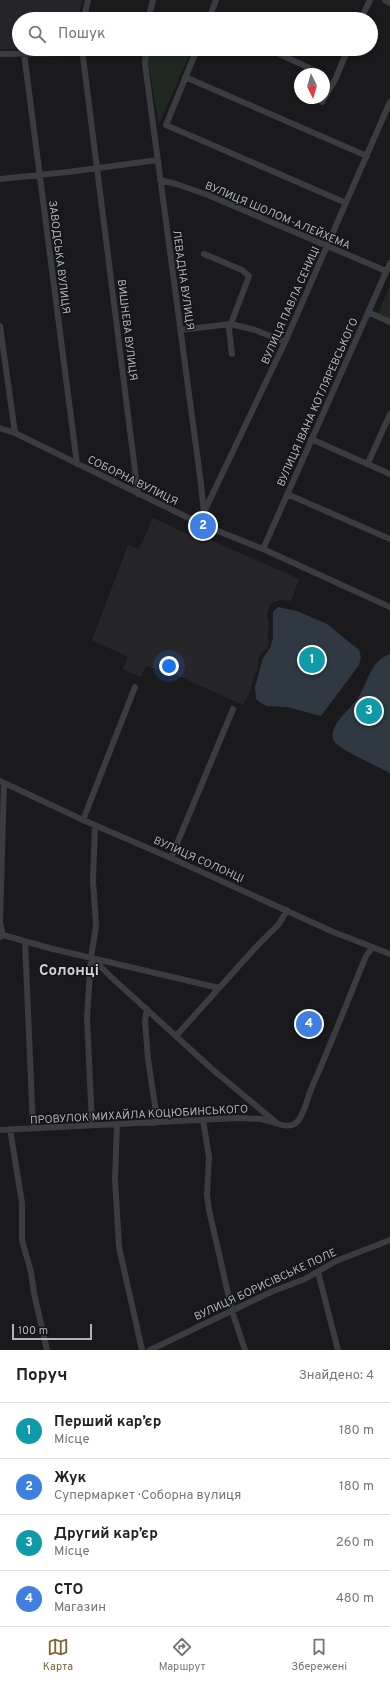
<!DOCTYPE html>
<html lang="uk">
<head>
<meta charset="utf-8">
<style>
	:root { --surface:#fff; --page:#f2f2f2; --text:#222; --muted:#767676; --line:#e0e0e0; --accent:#7d6430 }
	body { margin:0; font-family:Overpass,sans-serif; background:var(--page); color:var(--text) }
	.compass { position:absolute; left:294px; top:68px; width:36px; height:36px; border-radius:50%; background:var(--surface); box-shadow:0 2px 6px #0003; rotate:175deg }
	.scale { position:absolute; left:12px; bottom:10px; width:80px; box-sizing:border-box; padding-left:4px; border:2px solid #adb2bc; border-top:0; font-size:11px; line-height:14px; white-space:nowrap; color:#adb2bc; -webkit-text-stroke:3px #151518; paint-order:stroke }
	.you { position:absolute; left:169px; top:666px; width:14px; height:14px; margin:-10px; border:3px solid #fff; border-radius:50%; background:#1a73e8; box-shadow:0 0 0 6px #1a73e833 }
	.badge { display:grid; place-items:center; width:26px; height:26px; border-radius:50%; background:var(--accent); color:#fff; font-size:13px; font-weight:700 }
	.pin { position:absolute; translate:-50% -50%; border:2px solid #fff; box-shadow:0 1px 4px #0006 }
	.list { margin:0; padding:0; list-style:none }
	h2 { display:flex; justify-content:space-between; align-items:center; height:52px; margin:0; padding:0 16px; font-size:17px }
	h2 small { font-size:13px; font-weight:400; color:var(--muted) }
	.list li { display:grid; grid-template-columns:26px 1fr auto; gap:12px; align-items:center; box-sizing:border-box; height:56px; padding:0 16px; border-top:1px solid var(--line) }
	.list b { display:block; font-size:15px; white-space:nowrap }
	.list p { margin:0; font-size:13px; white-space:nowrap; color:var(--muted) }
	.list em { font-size:13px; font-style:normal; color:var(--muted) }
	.icon { flex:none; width:22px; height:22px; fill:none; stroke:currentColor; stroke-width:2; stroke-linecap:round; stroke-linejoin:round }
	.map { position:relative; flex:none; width:390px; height:1350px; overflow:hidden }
	.search { position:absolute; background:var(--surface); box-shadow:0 2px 6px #0003; left:12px; right:12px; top:12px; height:44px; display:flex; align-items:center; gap:10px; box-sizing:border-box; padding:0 14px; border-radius:22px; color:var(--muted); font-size:15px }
	.sheet { height:276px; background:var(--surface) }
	nav { display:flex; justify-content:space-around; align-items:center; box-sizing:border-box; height:56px; border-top:1px solid var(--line); background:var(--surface); font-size:11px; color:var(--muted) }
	nav a { display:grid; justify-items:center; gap:2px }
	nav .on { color:var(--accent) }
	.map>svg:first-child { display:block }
	.built { fill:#26262a }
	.green { fill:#202821 }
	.water { fill:#303941 }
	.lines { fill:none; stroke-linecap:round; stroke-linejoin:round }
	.minor { stroke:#3b3c41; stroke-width:6 }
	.tertiary { stroke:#3b3c41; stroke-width:8 }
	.labels { text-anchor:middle; stroke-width:3; stroke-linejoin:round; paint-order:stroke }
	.street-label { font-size:11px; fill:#adb2bc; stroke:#151518 }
	.district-label { font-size:15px; font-weight:bold; fill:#ced1d8; stroke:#151518 }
</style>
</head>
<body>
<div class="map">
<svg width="390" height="1350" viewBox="0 0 390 1350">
	<rect width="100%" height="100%" fill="#1a1a1d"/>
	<path class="built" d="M0 0H82L78 19H19V49L71 50 0 49Z
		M153 518 204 542 211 540 299 579 291 601 280 600 270 604 267 614 269 626 267 636 269 640 267 648 259 656 257 672 254 675 250 692 243 705 179 676 146 666 141 677 123 669 128 657 92 640 128 545 139 549Z"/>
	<path class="green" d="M148 49H192L159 124 147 55Z
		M390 285V322L377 316Z"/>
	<path class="water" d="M278 607 297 611 327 624 359 650 361 657 359 665 321 716 287 707 267 706 259 702 256 699 255 687 263 658 270 648 273 638V612Z
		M390 654V773C379 767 340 750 334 741 332 737 332 732 334 729 338 718 348 711 355 702 368 686 368 662 390 654Z"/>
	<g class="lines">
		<path class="minor" d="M84 19 88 0
			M148 19 153 0
			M209 19 216 0
			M361 19 370 0
			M82 49 138 494
			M146 49 145 64 201 484 204 514 203 525
			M269 49 322 74
			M24 53 77 464
			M0 54 66 53 82 50
			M185 77 367 156
			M322 102 335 80 348 49
			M166 125 346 203
			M166 125 197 49
			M0 179 68 172 158 160
			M160 180 176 184 208 195 386 271
			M204 254 242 270 249 276 229 329 232 354
			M368 312 390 322
			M0 326 15 433
			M180 330 231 324 255 330 285 342
			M0 428 15 433 203 525 263 549 390 607
			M311 439 390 474
			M368 463 390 414
			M287 494 390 539
			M204 512 285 342 390 102
			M263 549 390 263
			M0 781 83 820 171 858 331 931 390 954
			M83 820 135 687
			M171 858 233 709
			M3 935 49 948 219 988
			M0 937 3 935 0 923 4 783
			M25 941 33 1128
			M91 957 110 976 212 1069 278 1124C284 1126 293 1127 298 1121 305 1112 307 1098 312 1087 331 1044 348 1000 366 956L372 948
			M147 1009 145 1021 148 1059 156 1112 155 1123
			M176 1036 255 948 279 924 287 910
			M203 1120 209 1157 207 1195 209 1210 232 1311 245 1350
			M117 1124 115 1179 119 1247 142 1350
			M92 1125 87 1017 91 957 96 926 93 881 95 825
			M10 1129 22 1203V1240L31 1272 34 1293 47 1350
			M0 1130 237 1118 261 1119 276 1123
			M318 1272 338 1350
			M150 1350 271 1292 305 1279 336 1261 390 1240"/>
		<path class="tertiary" d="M386 0 390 2"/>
	</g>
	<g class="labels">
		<g class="street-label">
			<text transform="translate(278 215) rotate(23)" y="4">ВУЛИЦЯ ШОЛОМ-АЛЕЙХЕМА</text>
			<text transform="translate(60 257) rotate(83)" y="4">ЗАВОДСЬКА ВУЛИЦЯ</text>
			<text transform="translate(184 280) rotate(82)" y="4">ЛЕВАДНА ВУЛИЦЯ</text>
			<text transform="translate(290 305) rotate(-66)" y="4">ВУЛИЦЯ ПАВЛА СЕНИЦІ</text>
			<text transform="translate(128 330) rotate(83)" y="4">ВИШНЕВА ВУЛИЦЯ</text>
			<text transform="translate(317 402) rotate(-66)" y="4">ВУЛИЦЯ ІВАНА КОТЛЯРЕВСЬКОГО</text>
			<text transform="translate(133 480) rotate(26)" y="4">СОБОРНА ВУЛИЦЯ</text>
			<text transform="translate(199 859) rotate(24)" y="4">ВУЛИЦЯ СОЛОНЦІ</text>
			<text transform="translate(139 1114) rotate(-3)" y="4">ПРОВУЛОК МИХАЙЛА КОЦЮБИНСЬКОГО</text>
			<text transform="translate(265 1284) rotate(-25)" y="4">ВУЛИЦЯ БОРИСІВСЬКЕ ПОЛЕ</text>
		</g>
		<g class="district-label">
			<text x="69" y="975">Солонці</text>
		</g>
	</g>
</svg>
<svg class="compass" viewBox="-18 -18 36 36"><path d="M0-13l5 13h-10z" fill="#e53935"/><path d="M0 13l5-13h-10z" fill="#767676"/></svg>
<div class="scale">100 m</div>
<div class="you"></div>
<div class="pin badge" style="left:312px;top:660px;background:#0f9aa8">1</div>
<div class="pin badge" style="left:203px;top:526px;background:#3f7fe0">2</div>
<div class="pin badge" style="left:369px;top:711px;background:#0f9aa8">3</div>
<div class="pin badge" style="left:309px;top:1024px;background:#3f7fe0">4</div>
<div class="search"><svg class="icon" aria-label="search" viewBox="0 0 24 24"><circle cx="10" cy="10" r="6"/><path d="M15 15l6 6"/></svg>Пошук</div>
</div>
<section class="sheet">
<h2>Поруч<small>Знайдено: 4</small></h2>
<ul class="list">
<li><span class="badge" style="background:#0f9aa8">1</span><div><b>Перший кар’єр</b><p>Місце</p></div><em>180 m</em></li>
<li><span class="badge" style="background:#3f7fe0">2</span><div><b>Жук</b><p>Супермаркет · Соборна вулиця</p></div><em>180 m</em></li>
<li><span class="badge" style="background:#0f9aa8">3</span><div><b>Другий кар’єр</b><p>Місце</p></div><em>260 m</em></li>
<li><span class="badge" style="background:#3f7fe0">4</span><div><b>СТО</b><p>Магазин</p></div><em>480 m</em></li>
</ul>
</section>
<nav>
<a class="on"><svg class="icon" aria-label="map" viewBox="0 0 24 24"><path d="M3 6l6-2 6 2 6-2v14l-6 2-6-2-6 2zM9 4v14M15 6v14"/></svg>Карта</a>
<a><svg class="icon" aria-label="directions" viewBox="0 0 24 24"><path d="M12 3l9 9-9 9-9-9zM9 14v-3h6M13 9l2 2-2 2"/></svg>Маршрут</a>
<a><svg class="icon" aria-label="saved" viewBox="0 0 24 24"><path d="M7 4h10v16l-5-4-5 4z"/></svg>Збережені</a>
</nav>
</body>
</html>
